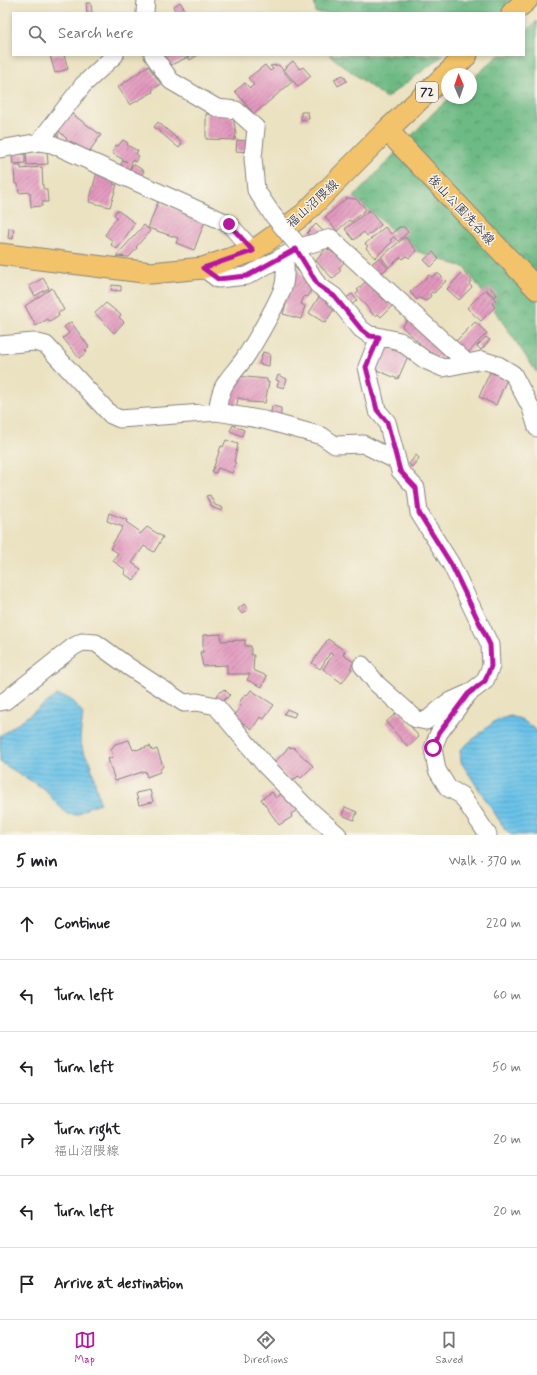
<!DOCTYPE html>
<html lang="en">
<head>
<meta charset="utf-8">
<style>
	:root { --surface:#fff; --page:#f2f2f2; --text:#202124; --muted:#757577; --line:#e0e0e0; --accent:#b5179e }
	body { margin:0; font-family:Mynerve,"Klee One",sans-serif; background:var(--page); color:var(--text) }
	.compass { position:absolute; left:441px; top:68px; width:36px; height:36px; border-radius:50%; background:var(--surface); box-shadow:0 2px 6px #0003; rotate:358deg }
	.stop { position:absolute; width:12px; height:12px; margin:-9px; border:3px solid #b5179e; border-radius:50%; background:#fff }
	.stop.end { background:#b5179e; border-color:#fff; box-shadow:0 1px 4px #0008 }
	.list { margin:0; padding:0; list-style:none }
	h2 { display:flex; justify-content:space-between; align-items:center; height:52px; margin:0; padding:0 16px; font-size:17px }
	h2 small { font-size:13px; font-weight:400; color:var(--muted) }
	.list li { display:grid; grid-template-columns:26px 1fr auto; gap:12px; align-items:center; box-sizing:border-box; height:72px; padding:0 16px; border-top:1px solid var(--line) }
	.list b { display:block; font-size:15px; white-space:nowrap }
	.list p { margin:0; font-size:13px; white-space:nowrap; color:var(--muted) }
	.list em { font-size:13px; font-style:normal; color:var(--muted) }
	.icon { flex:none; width:22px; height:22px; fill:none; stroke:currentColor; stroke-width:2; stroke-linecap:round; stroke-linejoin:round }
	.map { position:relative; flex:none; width:537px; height:835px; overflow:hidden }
	.search { position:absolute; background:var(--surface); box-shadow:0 2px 6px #0003; left:12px; right:12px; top:12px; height:44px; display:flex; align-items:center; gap:10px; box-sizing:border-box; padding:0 14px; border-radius:0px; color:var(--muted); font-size:15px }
	.sheet { height:484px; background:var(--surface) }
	nav { display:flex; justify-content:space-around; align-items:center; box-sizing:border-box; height:56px; border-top:1px solid var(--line); background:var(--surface); font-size:11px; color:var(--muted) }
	nav a { display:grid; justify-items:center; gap:2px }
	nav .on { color:var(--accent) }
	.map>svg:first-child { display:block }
	.forest { fill:url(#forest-crowns); stroke:#486e60 }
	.water { fill:url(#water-rules); stroke:#467292 }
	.building { fill:url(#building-hatch) }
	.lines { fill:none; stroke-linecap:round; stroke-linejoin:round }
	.minor-casing { stroke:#86827e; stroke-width:19 }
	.major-casing { stroke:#86827e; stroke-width:23 }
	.minor { stroke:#fff; stroke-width:17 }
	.major { stroke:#f2c36a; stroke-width:21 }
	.minor-bridge-casing { stroke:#86827e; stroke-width:19; stroke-linecap:butt }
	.minor-bridge { stroke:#fff; stroke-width:17 }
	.route { stroke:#b5179e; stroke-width:5 }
	.labels { text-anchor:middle; stroke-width:3; stroke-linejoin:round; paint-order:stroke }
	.shield { fill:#f7f3e8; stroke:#62616f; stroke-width:1 }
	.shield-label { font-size:12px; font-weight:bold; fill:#22223b }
	.street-label { font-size:13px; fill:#22223b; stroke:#f7f3e8 }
</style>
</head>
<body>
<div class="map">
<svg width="537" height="835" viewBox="0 0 537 835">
	<defs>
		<pattern id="forest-crowns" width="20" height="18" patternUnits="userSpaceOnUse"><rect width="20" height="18" fill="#6dba84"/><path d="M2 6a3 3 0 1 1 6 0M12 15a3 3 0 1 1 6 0" fill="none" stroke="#59976d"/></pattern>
		<pattern id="water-rules" width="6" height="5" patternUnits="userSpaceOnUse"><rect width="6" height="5" fill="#6bc2e8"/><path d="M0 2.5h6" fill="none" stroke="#5ca6c8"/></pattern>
		<pattern id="building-hatch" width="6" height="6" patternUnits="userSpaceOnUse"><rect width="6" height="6" fill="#e296bd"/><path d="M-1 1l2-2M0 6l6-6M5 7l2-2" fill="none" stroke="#b77a9b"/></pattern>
	</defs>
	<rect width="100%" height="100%" fill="#f7f3e8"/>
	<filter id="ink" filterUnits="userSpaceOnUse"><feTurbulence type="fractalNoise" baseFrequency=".025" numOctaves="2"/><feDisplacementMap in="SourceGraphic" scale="8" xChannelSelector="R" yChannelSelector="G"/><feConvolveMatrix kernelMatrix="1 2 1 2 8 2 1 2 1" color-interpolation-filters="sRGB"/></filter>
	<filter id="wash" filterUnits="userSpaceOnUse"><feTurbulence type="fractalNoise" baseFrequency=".012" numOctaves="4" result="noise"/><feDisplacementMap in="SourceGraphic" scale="16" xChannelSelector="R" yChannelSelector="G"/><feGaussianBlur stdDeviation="0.9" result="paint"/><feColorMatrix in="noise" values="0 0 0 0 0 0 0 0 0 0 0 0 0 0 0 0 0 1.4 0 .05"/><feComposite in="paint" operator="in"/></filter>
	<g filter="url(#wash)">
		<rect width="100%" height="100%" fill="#ebe2c1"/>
		<path class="forest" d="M314 0H518L500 13H316Z
			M537 21V373L466 268 416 251 354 197 433 113 450 98H471V80L499 55H524V33Z
			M329 55H444L386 98Z"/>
		<path class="water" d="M57 695C70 698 76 703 83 714L80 738 83 751 90 762 100 803 89 807 77 815 67 814 55 802 46 790 0 762V736Z
			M510 716 521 719 537 731V835H511L505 829 461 762 460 750 495 721Z"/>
		<g id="blocks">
			<path class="building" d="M180 2 187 13H177L173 7Z
				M86 3H91L92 13H87Z
				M50 55H64L68 69 55 73Z
				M165 55H198L190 60 188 57 169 66 163 56Z
				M293 61 300 69 303 67 311 76 298 87 284 69Z
				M265 65 270 71 273 69 270 66 279 65 292 82 254 114 235 91 245 83 250 88 254 85 248 78Z
				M148 66 161 84 152 90 153 92 130 105 118 87Z
				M343 75 347 81 338 86 334 79Z
				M68 111 101 135 88 153 71 141 69 144 65 141 67 139 58 130V139L53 137Z
				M301 112H308L309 119 301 120Z
				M206 114H221L233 117 236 133 235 140 206 139Z
				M158 122 182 143 179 148 154 127Z
				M123 140 128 143 127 145 138 151 136 154 139 156 135 162 132 160 130 169 133 164 144 171 140 178 119 168 123 160 127 162 112 153 116 145 118 146Z
				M237 140 248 141V152L236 151Z
				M47 151 48 164 27 165 26 152Z
				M12 154H25V163L13 164Z
				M14 166H21V169L42 167 43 188 47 190 48 202H42V206L31 207 30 192 19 193 18 184H15Z
				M97 172 114 180 113 184 117 185 110 207 89 202Z
				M347 198 356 199 366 209 351 222 349 220 337 231 325 217Z
				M158 202 205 221 194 250 176 243 178 238 148 228Z
				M117 210 135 223 117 249 111 245 113 241 105 235 117 217 114 215Z
				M369 210 381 225 367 236 364 232 354 240 345 229Z
				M316 224 324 232 312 238 307 233Z
				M144 225 150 231 136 247 137 248 129 257 116 256Z
				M385 227 391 234 399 227H404L408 232 398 241 394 237 390 240 392 242 375 258 366 248 368 246 365 244Z
				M9 228 14 229 13 239 8 238Z
				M405 237 417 251 409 258 407 256 403 259 401 257 389 267 381 257Z
				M326 248 345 261 339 268 341 270 333 279 316 261Z
				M433 252 439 259 431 267 424 260Z
				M379 258 388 268 379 275 370 265Z
				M292 265 306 278 305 283 308 284 307 285 312 287 308 297 304 296 301 304 305 306 301 319 283 314 286 304 281 302Z
				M463 272 472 280 469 284 472 287 459 300 447 289Z
				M435 274H439L446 281 434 293 432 292 430 294 431 296 426 301 419 298 417 300 410 292 429 275 432 277Z
				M43 278 49 288 35 296 29 286Z
				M366 281 379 291 377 293 384 300 386 298 392 306 381 317 378 314 375 317 356 294 359 291 357 290Z
				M112 285 121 286V291L111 290Z
				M490 287 497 295 495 297 487 290Z
				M52 288 64 310 58 313 59 316 50 322 48 319 36 326 25 306Z
				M485 290 496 300 492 303 495 307 481 321 467 308Z
				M352 294 357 300 352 305 346 298Z
				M320 295 336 306 325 323 309 313Z
				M106 303 121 315 119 317 124 322 114 333 95 313Z
				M408 319 449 357 445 359 435 356 419 344 420 343 402 327Z
				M71 322 89 347 85 350 87 352 79 358 63 338 69 333 64 327Z
				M475 322 487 333 466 355 454 343Z
				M486 337 490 340 481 350 477 346Z
				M384 342 393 346 391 349 408 356 398 379 372 368Z
				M263 352 270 354 269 366 259 364Z
				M490 372 507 379 496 405 479 397Z
				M278 375 287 379 284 388 277 386 279 381 276 380Z
				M236 376 267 379V382H269L265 403 248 402V400L238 398 236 411 222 408 227 386 233 387Z
				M272 406 281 408V419L270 417Z
				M233 425 244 430 242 436 230 431Z
				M226 440 238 444 234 462 236 463 232 473 218 468 216 473 212 472 221 446 223 447Z
				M416 455 419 458 412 467 409 464Z
				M210 495 215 505 223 508 222 511 212 507 206 496Z
				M109 513 127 520 126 522 139 531 138 533 140 534 147 527 163 537 154 552 144 546 132 563 141 569 134 580 124 574 126 570 113 561 118 553 110 548 123 527 107 521Z
				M244 604 248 609 242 614 238 609Z
				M221 634V641L245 640V646H251V655H254L253 670 267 676 262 687 247 680 250 674H227V665L203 666 200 652H203V635Z
				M328 639 345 651 343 655 354 662 350 668 352 669 342 683 323 669 333 655 330 653 320 669 312 663Z
				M224 689 230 695 219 704 214 698Z
				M251 690 274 705 264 719 260 717 252 729 234 717 241 705 239 703 245 694 247 695Z
				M287 709 296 713 294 717 284 714Z
				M399 711 419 737 408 747 386 722Z
				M129 740 133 750 136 749V750L150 746 152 751 157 749 163 766 160 770V772L147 777 145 771 115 781 108 759 113 757 111 749 115 744Z
				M289 747 291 748 293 747 313 766 301 778 298 776 292 782 273 764Z
				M150 790 153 802 139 805 136 793Z
				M272 792 276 798 284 792 299 809 291 814 292 817 279 825 261 799Z
				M345 807 357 812 354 820 342 815Z"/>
		</g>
	</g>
	<g filter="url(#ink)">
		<use href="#blocks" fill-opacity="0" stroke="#86827e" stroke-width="1"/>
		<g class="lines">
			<g class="minor-casing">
				<path id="minor" d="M145 13 146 0
					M153 55 171 81 217 108 236 110 256 128 253 158 256 190 272 214
					M39 142 83 85 115 55
					M0 149 39 142 52 144 229 224 253 251
					M296 249 318 285 334 296 361 329 368 334 400 341 425 360 443 368 482 360 498 365 513 374 531 408 537 428
					M203 268 218 279 247 276 300 247 331 238 467 363
					M379 337 367 367 377 410 387 422 400 471 416 488 419 513 451 564 490 645 491 666 485 681 468 694 439 733 433 748 437 770 448 788 461 795 488 835
					M0 345 34 342 46 345 111 415 120 419 217 412C221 382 227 382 244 359 253 346 281 298 284 284 286 275 285 265 285 256
					M217 412 264 420 322 436 335 445 363 444 397 461
					M362 665 377 684 416 719 426 721 447 703 467 694
					M0 702 5 701 73 647 82 642 96 643 129 667 184 703 197 702 216 706 265 765 305 806 338 835"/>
			</g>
			<g class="major-casing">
				<path id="major" d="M512 13 527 0
					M387 130 537 289
					M0 254 151 273 203 268 253 251 304 214 387 130 467 55"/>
			</g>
			<use href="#minor" class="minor"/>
			<use href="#major" class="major"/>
			<g class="minor-bridge-casing">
				<path id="minor-bridge" d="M272 214 296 243"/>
			</g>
			<use href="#minor-bridge" class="minor-bridge"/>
		</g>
	</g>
	<g class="lines" filter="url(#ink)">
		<path class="route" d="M229 224 253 251 203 268 218 279 247 276 296 249 318 285 334 296 361 329 370 336 379 337 366 367 377 410 387 422 400 471 416 488 419 513 451 564 490 645 491 666 485 681 468 694 439 733 433 748"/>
	</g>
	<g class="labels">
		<rect class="shield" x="416" y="82" width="22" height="20" rx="3"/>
		<g class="shield-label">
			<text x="427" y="96">72</text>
		</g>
		<g class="street-label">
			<text transform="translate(312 203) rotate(-42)" y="5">福山沼隈線</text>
			<text transform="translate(462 209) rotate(47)" y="5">後山公園洗谷線</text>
		</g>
	</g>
</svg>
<svg class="compass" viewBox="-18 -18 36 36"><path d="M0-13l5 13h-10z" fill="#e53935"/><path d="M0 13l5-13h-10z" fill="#757577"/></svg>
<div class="stop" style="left:433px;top:748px"></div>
<div class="stop end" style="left:229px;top:224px"></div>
<div class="search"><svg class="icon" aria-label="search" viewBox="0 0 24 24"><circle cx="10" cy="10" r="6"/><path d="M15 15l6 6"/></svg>Search here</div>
</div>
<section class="sheet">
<h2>5 min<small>Walk · 370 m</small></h2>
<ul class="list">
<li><svg class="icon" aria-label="ahead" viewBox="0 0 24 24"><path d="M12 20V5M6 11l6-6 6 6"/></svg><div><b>Continue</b></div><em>220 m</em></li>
<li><svg class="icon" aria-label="left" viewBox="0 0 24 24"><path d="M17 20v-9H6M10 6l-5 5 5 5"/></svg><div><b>Turn left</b></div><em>60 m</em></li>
<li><svg class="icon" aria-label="left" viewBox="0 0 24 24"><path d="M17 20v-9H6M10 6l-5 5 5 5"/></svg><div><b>Turn left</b></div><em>50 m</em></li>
<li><svg class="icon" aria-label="right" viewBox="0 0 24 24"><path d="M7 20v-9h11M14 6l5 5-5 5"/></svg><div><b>Turn right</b><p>福山沼隈線</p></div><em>20 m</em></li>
<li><svg class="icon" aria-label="left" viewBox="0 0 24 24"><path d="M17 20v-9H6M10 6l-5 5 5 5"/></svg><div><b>Turn left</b></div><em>20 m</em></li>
<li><svg class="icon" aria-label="arrive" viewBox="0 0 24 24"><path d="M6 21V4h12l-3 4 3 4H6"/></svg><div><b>Arrive at destination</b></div></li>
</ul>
</section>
<nav>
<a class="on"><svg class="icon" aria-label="map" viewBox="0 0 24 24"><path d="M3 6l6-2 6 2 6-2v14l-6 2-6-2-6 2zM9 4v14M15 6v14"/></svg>Map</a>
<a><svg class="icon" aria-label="directions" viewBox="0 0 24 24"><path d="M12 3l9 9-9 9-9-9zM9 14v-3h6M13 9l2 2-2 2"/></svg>Directions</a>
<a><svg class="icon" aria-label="saved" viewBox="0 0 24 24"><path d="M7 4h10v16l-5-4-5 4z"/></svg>Saved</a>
</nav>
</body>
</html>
